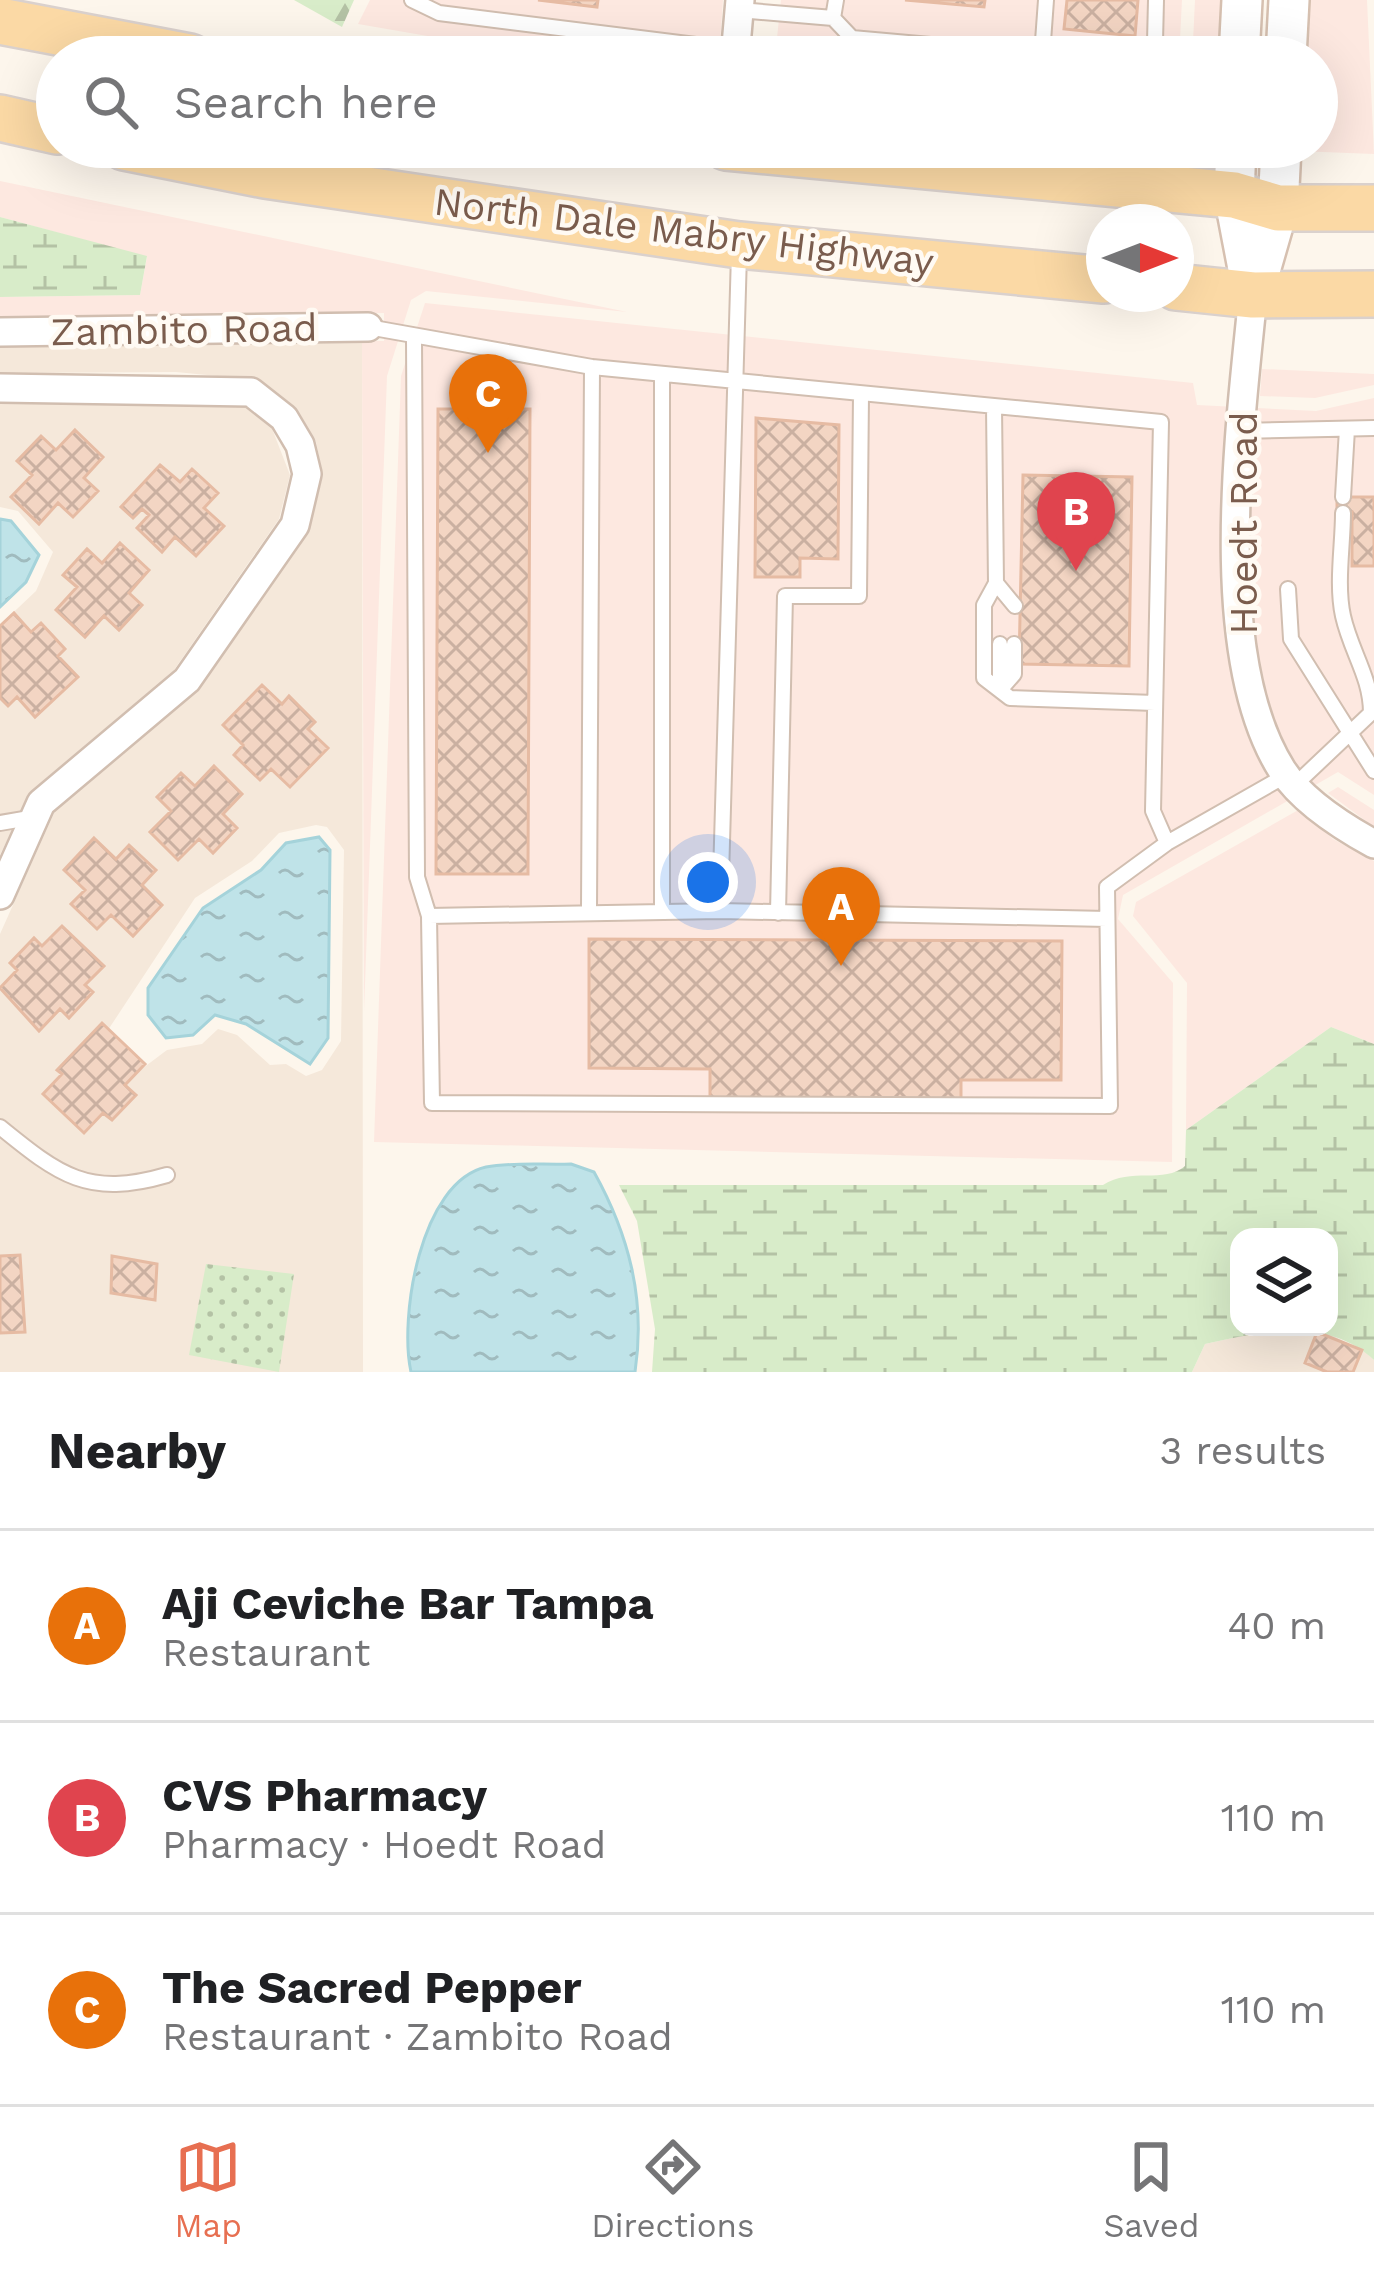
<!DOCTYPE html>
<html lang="en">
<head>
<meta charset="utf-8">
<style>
	:root { --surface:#fff; --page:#f2f2f2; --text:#202124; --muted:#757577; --line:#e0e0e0; --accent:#e76f51 }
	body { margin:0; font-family:"Work Sans",sans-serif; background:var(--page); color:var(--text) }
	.controls { position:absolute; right:36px; bottom:36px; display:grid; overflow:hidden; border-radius:24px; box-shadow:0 12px 48px #0002 }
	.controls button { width:108px; height:108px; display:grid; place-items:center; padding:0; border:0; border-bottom:3px solid var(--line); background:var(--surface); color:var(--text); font:60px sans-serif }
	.compass { position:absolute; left:1086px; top:204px; width:108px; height:108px; border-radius:50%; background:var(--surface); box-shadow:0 12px 48px #0002; rotate:90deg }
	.you { position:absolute; left:708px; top:882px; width:42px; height:42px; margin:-30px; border:9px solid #fff; border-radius:50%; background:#1a73e8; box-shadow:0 0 0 18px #1a73e833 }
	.badge { display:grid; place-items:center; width:78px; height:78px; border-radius:50%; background:var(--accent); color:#fff; font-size:39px; font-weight:700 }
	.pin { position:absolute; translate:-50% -99px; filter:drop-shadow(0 3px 6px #0008) }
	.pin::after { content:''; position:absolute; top:63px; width:42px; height:36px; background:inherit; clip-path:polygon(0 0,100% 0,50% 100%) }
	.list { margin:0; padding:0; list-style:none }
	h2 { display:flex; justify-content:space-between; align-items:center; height:156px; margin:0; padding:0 48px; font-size:51px }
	h2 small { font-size:39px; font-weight:400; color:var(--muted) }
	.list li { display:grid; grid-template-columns:78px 1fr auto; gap:36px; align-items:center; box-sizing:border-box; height:192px; padding:0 48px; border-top:3px solid var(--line) }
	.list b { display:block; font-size:45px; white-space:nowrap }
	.list p { margin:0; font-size:39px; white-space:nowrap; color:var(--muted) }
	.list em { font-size:39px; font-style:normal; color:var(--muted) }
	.icon { flex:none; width:66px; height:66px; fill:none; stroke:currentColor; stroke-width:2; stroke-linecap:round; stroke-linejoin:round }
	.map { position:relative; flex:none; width:1374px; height:1372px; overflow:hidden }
	.search { position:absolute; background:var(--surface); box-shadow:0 12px 48px #0002; left:36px; right:36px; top:36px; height:132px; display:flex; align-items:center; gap:30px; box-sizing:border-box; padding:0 42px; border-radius:66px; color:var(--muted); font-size:45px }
	.sheet { height:732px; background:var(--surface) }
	nav { display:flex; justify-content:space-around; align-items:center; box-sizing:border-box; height:168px; border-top:3px solid var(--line); background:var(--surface); font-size:33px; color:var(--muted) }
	nav a { display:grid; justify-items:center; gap:6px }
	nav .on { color:var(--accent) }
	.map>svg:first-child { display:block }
	.residential { fill:#f5e8da; fill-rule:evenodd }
	.commercial { fill:#fde8e0 }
	.grass { fill:url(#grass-dots) }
	.forest { fill:url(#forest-firs) }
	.wetland { fill:url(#wetland-marsh); fill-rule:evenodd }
	.water { fill:url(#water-ripples); stroke:#a5d3da; stroke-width:3 }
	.building { fill:url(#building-cross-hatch); stroke:#e6bba3; stroke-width:3 }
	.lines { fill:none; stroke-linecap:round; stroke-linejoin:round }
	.lane-casing { stroke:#d1beb0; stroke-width:18 }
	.street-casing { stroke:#d1beb0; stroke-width:32 }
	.secondary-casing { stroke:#d6c0b0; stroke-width:44 }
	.primary-casing { stroke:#dad1cd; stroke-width:50 }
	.lane { stroke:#fff; stroke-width:14 }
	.street { stroke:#fff; stroke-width:27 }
	.secondary { stroke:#fff; stroke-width:39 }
	.primary { stroke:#fbd9a5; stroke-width:45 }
	.labels { text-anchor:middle; stroke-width:9; stroke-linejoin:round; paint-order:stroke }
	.street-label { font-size:39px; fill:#7a5c4d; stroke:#fffaf3 }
</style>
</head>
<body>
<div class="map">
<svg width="1374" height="1372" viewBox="0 0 1374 1372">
	<defs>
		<pattern id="grass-dots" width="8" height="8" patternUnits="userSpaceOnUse" patternTransform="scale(3)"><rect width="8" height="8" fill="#d8ecc9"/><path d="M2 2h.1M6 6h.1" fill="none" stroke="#b4c2a5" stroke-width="1.8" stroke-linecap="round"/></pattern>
		<pattern id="forest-firs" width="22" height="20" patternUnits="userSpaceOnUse" patternTransform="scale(3)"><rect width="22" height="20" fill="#d8ecc9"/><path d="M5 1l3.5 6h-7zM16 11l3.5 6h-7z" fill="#b4c2a5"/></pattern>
		<pattern id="wetland-marsh" width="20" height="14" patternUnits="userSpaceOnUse" patternTransform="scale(3)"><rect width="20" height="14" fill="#d8ecc9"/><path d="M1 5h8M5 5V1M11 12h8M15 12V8" fill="none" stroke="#b4c2a5"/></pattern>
		<pattern id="water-ripples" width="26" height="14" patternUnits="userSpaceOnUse" patternTransform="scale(3)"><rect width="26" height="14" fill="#bfe3e8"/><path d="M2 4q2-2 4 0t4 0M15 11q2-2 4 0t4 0" fill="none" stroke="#a0bbbe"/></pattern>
		<pattern id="building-cross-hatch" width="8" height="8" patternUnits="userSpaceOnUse" patternTransform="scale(3)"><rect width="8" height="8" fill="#f3d5c3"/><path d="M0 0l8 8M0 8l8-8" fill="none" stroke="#cab0a1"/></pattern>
	</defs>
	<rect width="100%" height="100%" fill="#fdf6ec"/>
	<path class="residential" d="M362 341 363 1372H0V934L55 811 198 690 309 532 323 475 316 442 297 409 259 380 176 372 0 373V347ZM316 825 327 827 344 850 341 1041 322 1070 306 1076 286 1064 270 1065 237 1035 218 1029 202 1044 167 1050 139 1071 124 1072 108 1030 195 898 252 861 279 833Z
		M0 403 245 407 271 426 290 475 279 519 174 670 30 792 0 855V625L36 591 53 552 18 511 0 507Z
		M1274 1329 1331 1335 1367 1353 1374 1360V1372H1192L1205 1344Z"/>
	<path class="commercial" d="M370 0H723L719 57H550L358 24Z
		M781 0H1182L1180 39 1167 57H775Z
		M1195 0H1225L1223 57H1183L1193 42Z
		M1305 0H1367L1374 154 1297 151 1317 147V57H1302Z
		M0 181 627 312 426 291 411 300 387 376 364 1012 362 341H384V313L0 318V297L140 295 147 257 0 217Z
		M425 303 1193 383 1197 405 1316 411 1374 398V795L1338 772 1123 895 1118 919 1173 983 1172 1162 374 1142 401 376Z
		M1262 369 1374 374V385L1315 398 1260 396Z
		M1338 787 1374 810V827L1328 793Z
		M1300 809 1333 839 1374 861V1044L1331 1027 1186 1130 1187 983 1133 916 1136 902Z"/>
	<path class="grass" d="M206 1264 294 1274 279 1372 189 1355Z"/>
	<path class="forest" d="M294 0H354L342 27Z"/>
	<path class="wetland" d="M0 217 147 256 140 295 0 297Z
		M1331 1027 1374 1044V1360C1328 1316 1260 1332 1205 1344L1192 1372H652L655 1329 637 1221 619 1185H1103C1131 1167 1164 1184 1185 1166L1186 1130ZM1239 1237H1329V1327H1239Z"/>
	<path class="water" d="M0 519 11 521 39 555 26 582 0 607Z
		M319 837 330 850 328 1038 310 1064 246 1024 215 1015 193 1035 166 1038 148 1015V988L203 908 261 870 286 843Z
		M571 1164 594 1172C629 1235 646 1300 635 1372H411C399 1318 420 1182 486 1167 512 1162 544 1165 571 1164Z"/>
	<path class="building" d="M538 0H598L597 7Z
		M905 0H985L984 7Z
		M1067 0H1138L1135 36 1064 29Z
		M438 409H530L528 874H436Z
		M756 418 839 425 838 559 800 558V577H755Z
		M75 430 103 457 84 478 98 491 73 517 58 503 39 524 11 497 32 475 17 461 41 436 56 450Z
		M160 465 180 482 192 469 218 493 204 508 224 526 196 556 175 537 162 552 137 528 149 515 142 509 133 518 121 507Z
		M1023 475 1132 477 1129 666 1019 664Z
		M1337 497H1374V566H1352V512L1337 513Z
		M120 543 149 570 129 593 142 605 119 630 104 616 85 637 56 610 77 587 63 575 87 549 102 563Z
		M14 613 31 632 41 623 65 649 58 656 78 677 35 717 17 697 8 706 0 698V626Z
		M262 685 282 704 289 696 315 722 308 729 328 748 290 787 271 769 260 780 234 755 243 745 223 725Z
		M214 766 242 794 223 814 237 828 213 853 199 839 178 860 150 832 171 811 157 797 181 773 195 786Z
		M94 838 116 859 129 845 156 870 142 885 162 905 133 936 111 915 97 929 71 904 85 890 64 870Z
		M62 926 104 966 85 985 93 992 69 1018 60 1009 39 1031 0 988 17 970 10 963 34 938 42 946Z
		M589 939 1062 941 1061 1080H961V1100L710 1098V1069L589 1068Z
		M102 1023 145 1064 125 1085 136 1095 112 1120 103 1113 84 1133 43 1094 62 1074 57 1070Z
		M20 1255 25 1332 0 1333V1256Z
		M112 1256 157 1264 155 1300 111 1293Z
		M1317 1332 1362 1350 1353 1372H1327L1305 1363Z"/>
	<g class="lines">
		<g class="lane-casing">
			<path id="lane" d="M412 0 439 13 736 50
				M1046 0 1042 55 1074 57
				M739 10 833 18 836 0
				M833 18 852 38 1042 55
				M1147 57 1155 42 1156 0
				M739 254 720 911 429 916 432 1103 1110 1106 1107 887 1167 843 1285 776
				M368 327 592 367 1161 422 1153 811 1167 843
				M414 339 417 877 429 916
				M662 375V912
				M994 407 996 583 984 605V678L1010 698 1155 703
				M1240 431 1374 428
				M1343 497 1347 429
				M996 583 1015 606
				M1288 589 1291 639 1374 771
				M1000 644V690
				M1000 690 1014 674V644
				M1296 784 1371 713C1371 677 1351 652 1343 616 1336 584 1343 545 1343 513
				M0 823 35 817
				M589 910 592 367
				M720 911 1107 919
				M778 913 785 596H859L861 395
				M0 1127C59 1175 88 1198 167 1175"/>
		</g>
		<g class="street-casing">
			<path id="street" d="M735 57 740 0
				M1253 295C1240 427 1209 655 1282 770 1302 801 1343 827 1374 844
				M0 332 368 327
				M0 388 251 392 284 418 300 445 307 474 295 525 187 680 41 803 0 895"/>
		</g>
		<g class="secondary-casing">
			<path id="secondary" d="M1239 57 1242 0
				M1286 57 1289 0
				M1236 147 1234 195 1251 284
				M1253 295 1278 208 1281 147"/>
		</g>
		<g class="primary-casing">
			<path id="primary" d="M0 21 190 57
				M0 118 57 131
				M124 147 265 175 739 245 1104 280
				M726 147 1234 195 1278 208H1374
				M1176 287 1253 295 1374 294"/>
		</g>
		<use href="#lane" class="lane"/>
		<use href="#street" class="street"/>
		<use href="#secondary" class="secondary"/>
		<use href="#primary" class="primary"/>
	</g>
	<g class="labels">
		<g class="street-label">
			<text transform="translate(684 231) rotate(7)" y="14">North Dale Mabry Highway</text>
			<text transform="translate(184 329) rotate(-1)" y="14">Zambito Road</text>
			<text transform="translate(1243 523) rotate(-90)" y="14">Hoedt Road</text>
		</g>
	</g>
</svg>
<div class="controls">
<button><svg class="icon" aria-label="layers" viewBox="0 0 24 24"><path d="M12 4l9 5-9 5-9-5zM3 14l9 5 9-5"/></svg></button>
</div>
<svg class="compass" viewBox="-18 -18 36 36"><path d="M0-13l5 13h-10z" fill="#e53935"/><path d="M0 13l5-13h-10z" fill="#757577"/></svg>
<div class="you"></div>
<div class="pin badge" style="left:841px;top:966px;background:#e8710a">A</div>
<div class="pin badge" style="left:1076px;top:571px;background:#e0444e">B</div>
<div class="pin badge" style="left:488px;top:453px;background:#e8710a">C</div>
<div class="search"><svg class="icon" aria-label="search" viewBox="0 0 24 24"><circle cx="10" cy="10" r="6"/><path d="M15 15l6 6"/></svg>Search here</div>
</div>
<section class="sheet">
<h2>Nearby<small>3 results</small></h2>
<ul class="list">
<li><span class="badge" style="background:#e8710a">A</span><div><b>Aji Ceviche Bar Tampa</b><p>Restaurant</p></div><em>40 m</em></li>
<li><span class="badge" style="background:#e0444e">B</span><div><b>CVS Pharmacy</b><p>Pharmacy · Hoedt Road</p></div><em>110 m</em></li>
<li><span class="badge" style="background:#e8710a">C</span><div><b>The Sacred Pepper</b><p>Restaurant · Zambito Road</p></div><em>110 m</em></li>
</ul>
</section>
<nav>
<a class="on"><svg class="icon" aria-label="map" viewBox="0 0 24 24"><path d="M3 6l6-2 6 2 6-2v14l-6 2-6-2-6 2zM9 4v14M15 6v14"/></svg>Map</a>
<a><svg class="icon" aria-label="directions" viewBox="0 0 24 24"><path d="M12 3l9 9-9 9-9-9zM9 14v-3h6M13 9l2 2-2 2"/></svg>Directions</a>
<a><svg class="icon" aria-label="saved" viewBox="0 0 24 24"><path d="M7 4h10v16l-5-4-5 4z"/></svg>Saved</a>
</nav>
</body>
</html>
